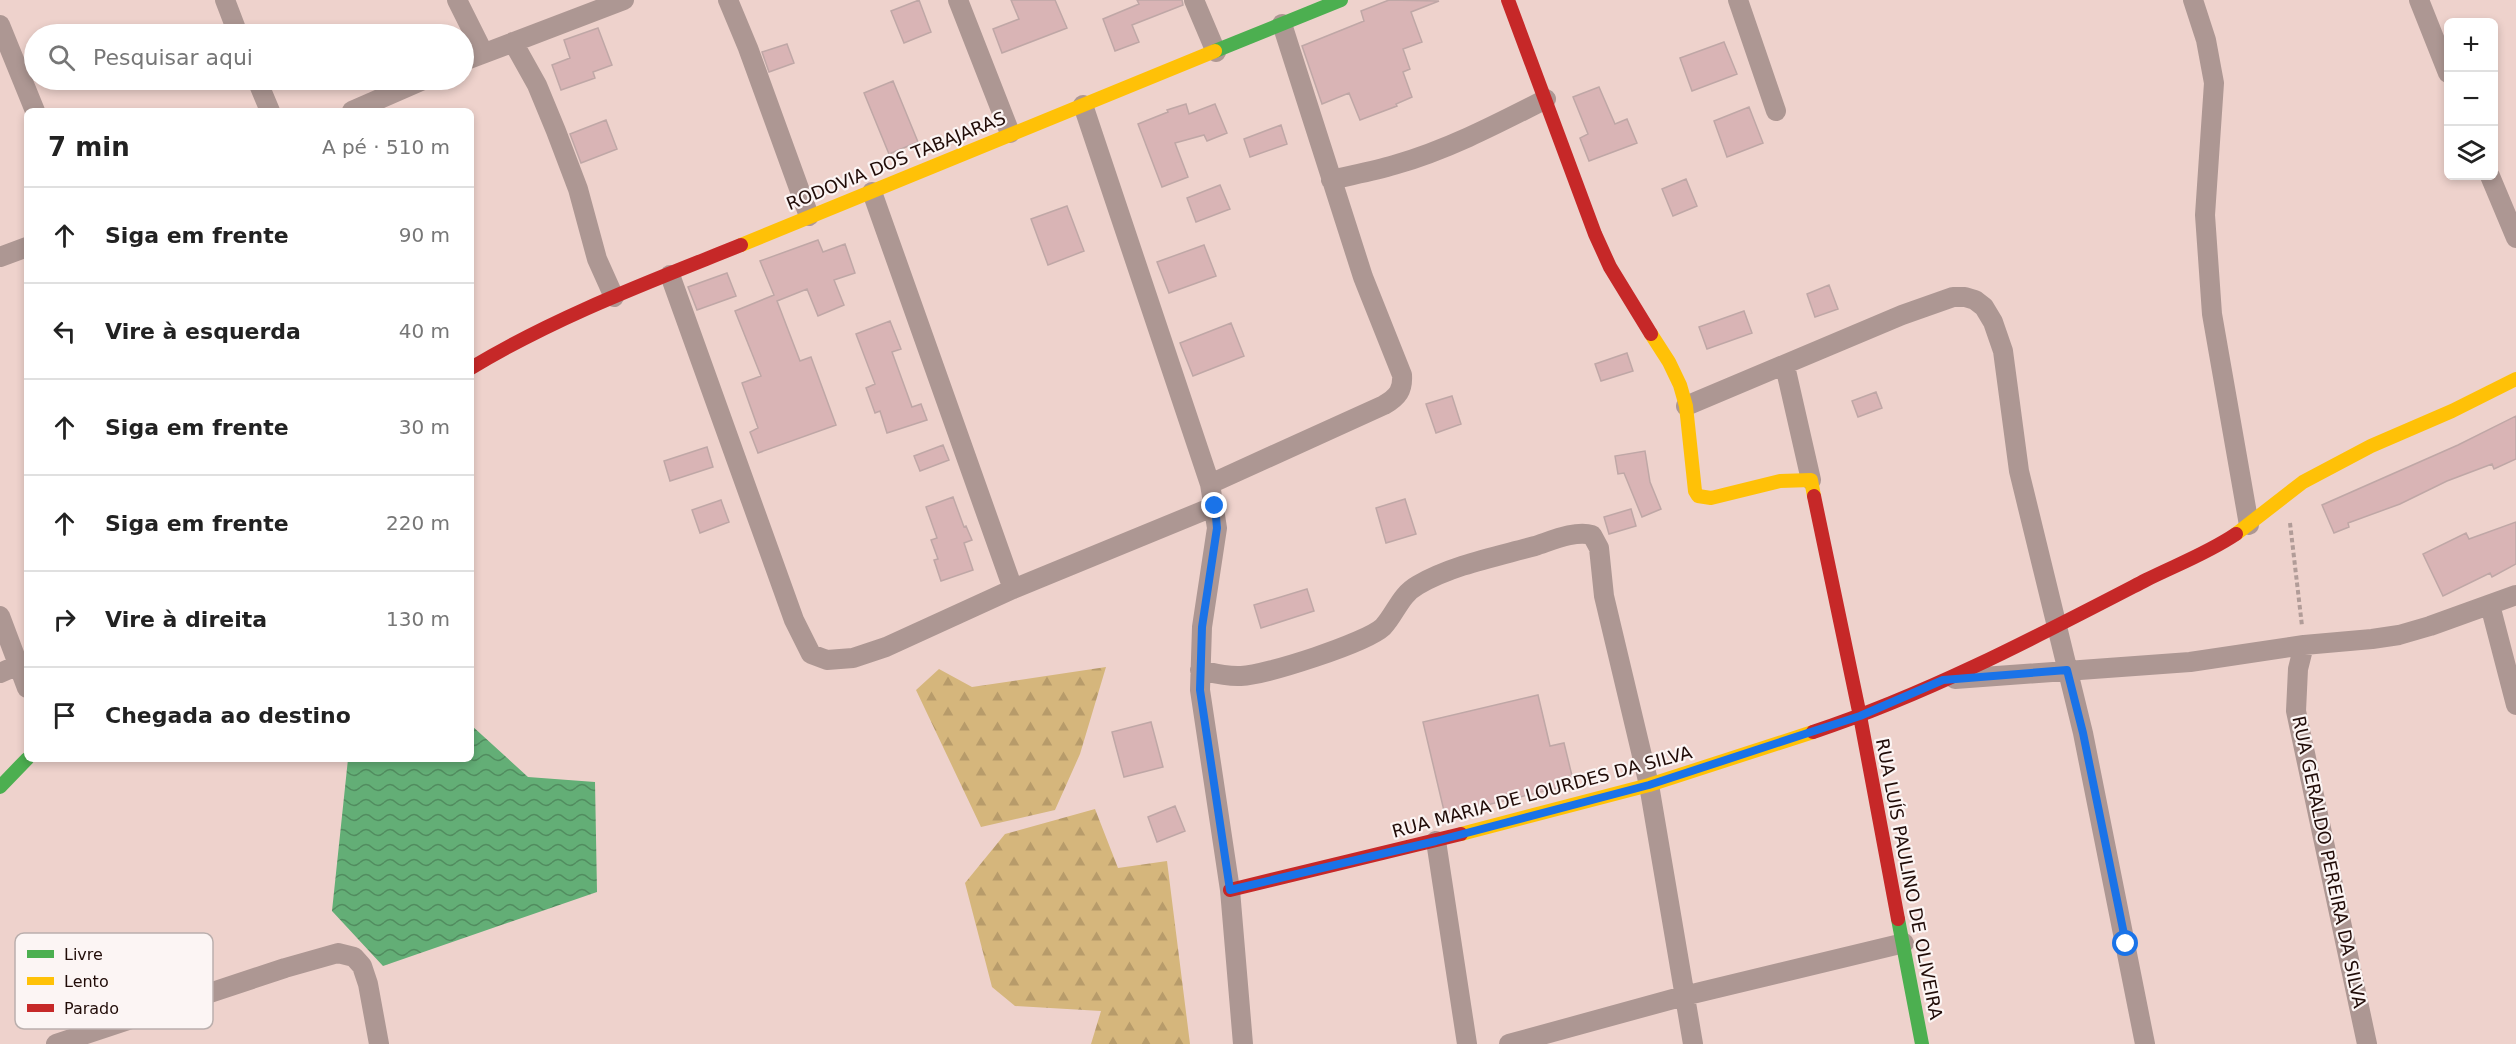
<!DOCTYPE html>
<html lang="pt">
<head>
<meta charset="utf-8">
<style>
	:root { --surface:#fff; --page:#f6f6f6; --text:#222; --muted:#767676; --line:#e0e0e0 }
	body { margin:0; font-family:"DejaVu Sans",sans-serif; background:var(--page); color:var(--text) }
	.controls { position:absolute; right:18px; top:18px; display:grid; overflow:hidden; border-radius:9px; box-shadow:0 3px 9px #0003 }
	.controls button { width:54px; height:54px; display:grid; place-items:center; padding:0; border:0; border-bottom:2px solid var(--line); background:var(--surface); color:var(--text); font:30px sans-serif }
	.stop { position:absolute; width:18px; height:18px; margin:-14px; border:4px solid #1a73e8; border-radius:50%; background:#fff }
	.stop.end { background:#1a73e8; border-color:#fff; box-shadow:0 2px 6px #0008 }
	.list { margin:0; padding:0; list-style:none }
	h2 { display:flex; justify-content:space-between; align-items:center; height:78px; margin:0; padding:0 24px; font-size:26px }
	h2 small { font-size:20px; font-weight:400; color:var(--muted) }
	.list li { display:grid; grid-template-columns:39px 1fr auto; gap:18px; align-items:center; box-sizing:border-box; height:96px; padding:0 24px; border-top:2px solid var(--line) }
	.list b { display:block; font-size:22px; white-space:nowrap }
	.list em { font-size:20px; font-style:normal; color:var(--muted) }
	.icon { flex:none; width:33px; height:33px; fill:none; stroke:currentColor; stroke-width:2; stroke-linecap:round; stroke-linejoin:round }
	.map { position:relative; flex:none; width:2516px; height:1044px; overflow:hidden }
	.search { position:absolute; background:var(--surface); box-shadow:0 3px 9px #0003; left:24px; top:24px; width:450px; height:66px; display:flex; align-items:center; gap:15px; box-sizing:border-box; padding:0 21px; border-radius:33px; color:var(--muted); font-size:22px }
	.panel { position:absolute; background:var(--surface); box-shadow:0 3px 9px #0003; left:24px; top:108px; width:450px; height:654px; border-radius:9px }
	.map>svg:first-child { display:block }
	.forest { fill:url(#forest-firs) }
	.water { fill:url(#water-waves) }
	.building { fill:#d9b4b5; stroke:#bfa7a6; stroke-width:1.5 }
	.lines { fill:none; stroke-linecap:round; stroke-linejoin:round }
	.path { stroke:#b19c98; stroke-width:4; stroke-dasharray:4.5 3; stroke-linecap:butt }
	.street { stroke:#ad9793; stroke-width:20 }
	.fast { stroke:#4caf50; stroke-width:14 }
	.slow { stroke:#ffc107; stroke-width:14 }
	.jam { stroke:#c62828; stroke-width:14 }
	.route { stroke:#1a73e8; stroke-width:8 }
	.labels { text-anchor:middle; stroke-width:4.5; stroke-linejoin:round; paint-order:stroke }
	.street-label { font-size:18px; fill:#210c08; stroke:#fcf5f4 }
	.key { fill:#fcf5f4; stroke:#baafad; stroke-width:1.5 }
	.key-label { font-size:16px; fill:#210c08 }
</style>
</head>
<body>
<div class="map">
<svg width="2516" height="1044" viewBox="0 0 2516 1044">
	<defs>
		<pattern id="forest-firs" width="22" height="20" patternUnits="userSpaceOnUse" patternTransform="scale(1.5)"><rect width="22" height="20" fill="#d5b67c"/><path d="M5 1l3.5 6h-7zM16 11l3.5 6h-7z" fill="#b79b6a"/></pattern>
		<pattern id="water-waves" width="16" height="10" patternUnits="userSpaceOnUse" patternTransform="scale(1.5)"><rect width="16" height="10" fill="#63ae76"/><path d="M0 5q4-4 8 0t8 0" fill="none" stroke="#518c5f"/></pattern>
	</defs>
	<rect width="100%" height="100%" fill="#eed2cc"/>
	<path class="forest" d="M1106 667 1080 754 1055 810 981 827 916 690 939 669 972 687Z
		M1095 809 1118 868 1167 861 1190 1044H1091L1101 1011 1015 1006 992 987 965 883 1005 834Z"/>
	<path class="water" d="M471 725 528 777 595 782 597 892 383 966 332 911 348 759H471Z"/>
	<path class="building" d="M919 0 931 32 904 43 891 11Z
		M1011 0H1055L1067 28 1002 53 993 29 1019 19Z
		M1137 0H1182L1183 5 1132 25 1139 42 1115 51 1103 19 1139 4Z
		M1389 0 1439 1 1411 12 1422 42 1403 49 1410 69 1403 72 1412 97 1396 104 1397 106 1360 120 1349 93 1322 104 1302 46 1364 21 1361 11Z
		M598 28 612 65 593 72 595 78 561 90 552 65 570 58 564 40Z
		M1724 42 1737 74 1692 91 1680 58Z
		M787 44 794 63 769 72 762 52Z
		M893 81 918 142 889 154 864 93Z
		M1599 87 1615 124 1627 119 1637 143 1589 161 1580 138 1588 134 1573 97Z
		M1186 104 1189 114 1215 104 1227 133 1207 141 1204 135 1175 143 1188 177 1162 187 1138 124 1168 112 1167 110Z
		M1749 107 1763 143 1727 157 1714 121Z
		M606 120 617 149 581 163 570 134Z
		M1281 125 1287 144 1250 157 1244 139Z
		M1686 179 1697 206 1673 216 1662 189Z
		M1220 185 1230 209 1196 222 1187 198Z
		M1067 206 1084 251 1048 265 1031 219Z
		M818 240 823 252 845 244 855 273 834 280 844 305 818 316 807 289 777 301 800 361 811 357 836 425 758 453 750 432 758 428 742 383 761 376 735 311 774 295 760 261Z
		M1204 245 1216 276 1169 293 1157 262Z
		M727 273 736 296 697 310 688 287Z
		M1829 285 1838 309 1815 317 1807 294Z
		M1744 311 1752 333 1707 349 1699 327Z
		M890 321 901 349 892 352 912 407 921 404 927 420 887 433 880 411 875 413 866 388 875 384 856 334Z
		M1231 323 1244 356 1193 376 1180 343Z
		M1627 353 1633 371 1601 381 1595 364Z
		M1876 392 1882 408 1858 417 1852 401Z
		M1452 396 1461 424 1436 433 1426 404Z
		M2516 416V459L2494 469 2492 464 2447 481 2400 504 2348 523 2349 527 2334 533 2322 505 2458 445Z
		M943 445 949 460 920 471 914 456Z
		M707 447 713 467 670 481 664 461Z
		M1645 451 1650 482 1661 509 1642 517 1624 473 1618 474 1615 456Z
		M953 497 964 527 966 526 972 540 964 543 973 570 941 581 934 560 938 559 931 540 937 538 926 507Z
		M1405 499 1416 534 1386 543 1376 508Z
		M721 500 729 522 700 533 692 510Z
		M1631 509 1636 526 1609 534 1604 517Z
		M2516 522V564L2492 577 2490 573 2443 596 2423 554 2466 533 2469 539Z
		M1307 589 1314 611 1261 628 1254 605Z
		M1538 695 1550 746 1564 743 1574 784 1445 815 1423 722Z
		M1151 722 1163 767 1124 777 1112 732Z
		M1175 806 1185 831 1157 842 1148 817Z"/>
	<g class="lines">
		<path class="path" d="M2290 523 2302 626"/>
		<path class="street" d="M225 0 238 34
			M457 0 483 52
			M728 0 748 48 809 216
			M958 0 1010 133
			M1194 0 1216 52
			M1738 0 1776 111
			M2193 0 2206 40 2214 83 2205 215 2212 314 2249 525
			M2419 0 2448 73
			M0 25 35 111
			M513 42 537 85 556 131 578 189 597 259 614 297
			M464 61 624 0
			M257 80 270 111
			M1083 105 1210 484 1217 528 1202 627 1200 690 1230 890 1243 1044
			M352 111 423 80
			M2490 176 2516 238
			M1331 180C1352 175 1374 171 1394 165 1447 150 1497 124 1546 99
			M872 192 1013 589
			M0 257 27 247
			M670 275 794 620 811 654 827 660 853 658 886 647 1013 589 1215 506
			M1785 366 1811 480
			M1686 406 1902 315 1953 297H1965L1975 300 1984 307 1993 322 2003 351 2019 471 2083 733 2145 1044
			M1210 484 1384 405C1398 397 1403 390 1402 375L1363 277 1282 24
			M2490 605 2516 705
			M0 616 27 688
			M2304 645 2298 669 2296 711 2367 1044
			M1200 670C1213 673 1227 677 1241 676 1266 675 1366 643 1383 627 1396 613 1400 595 1418 585 1453 565 1495 557 1535 546 1551 541 1575 530 1592 535L1599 548 1604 596 1649 785 1693 1044
			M0 673 18 665
			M1955 679 2190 662 2304 645 2372 639 2399 635 2430 626 2516 595
			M1436 841 1467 1044
			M56 1044 285 968 338 953 354 957 362 966 368 984 379 1044
			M1509 1044 1684 996 1904 943"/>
		<path class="fast" d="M1215 51 1341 0
			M0 787 27 759
			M1898 919 1922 1044"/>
		<path class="slow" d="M741 245 1215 51
			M1651 334 1669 362 1680 385 1686 406 1695 491 1698 496 1711 498 1780 481 1811 480 1814 496
			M2236 534 2303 482 2371 446 2452 411 2516 379
			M1461 834 1649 785 1813 732"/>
		<path class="jam" d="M1508 0 1595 234 1610 267 1651 334
			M471 368C557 316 649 282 741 245
			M1814 496 1860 716 1898 919
			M1813 732C1928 694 2038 636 2146 580 2176 565 2208 553 2236 534
			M1230 890 1461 834"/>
	</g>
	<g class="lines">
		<path class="route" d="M1215 506 1217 528 1202 627 1200 690 1230 890 1436 841 1649 785 1860 716 1943 680 2067 670 2083 733 2126 944"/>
	</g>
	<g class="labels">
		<g class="street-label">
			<text transform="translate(896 161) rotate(-22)" y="6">RODOVIA DOS TABAJARAS</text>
			<text transform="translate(1542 792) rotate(-15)" y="6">RUA MARIA DE LOURDES DA SILVA</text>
			<text transform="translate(2329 862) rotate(78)" y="6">RUA GERALDO PEREIRA DA SILVA</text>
			<text transform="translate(1909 879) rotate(79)" y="6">RUA LUÍS PAULINO DE OLIVEIRA</text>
		</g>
	</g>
	<rect x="15" y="933" width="198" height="96" rx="9" class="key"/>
	<rect x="27" y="950" width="27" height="8" fill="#4caf50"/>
	<rect x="27" y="977" width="27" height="8" fill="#ffc107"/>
	<rect x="27" y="1004" width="27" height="8" fill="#c62828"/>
	<g class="key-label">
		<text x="64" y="960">Livre</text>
		<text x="64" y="987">Lento</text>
		<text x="64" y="1014">Parado</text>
	</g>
</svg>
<div class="controls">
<button>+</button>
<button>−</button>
<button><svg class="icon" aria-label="layers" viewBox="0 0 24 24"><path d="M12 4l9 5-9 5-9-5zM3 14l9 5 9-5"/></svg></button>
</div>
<div class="stop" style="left:2126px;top:944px"></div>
<div class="stop end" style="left:1215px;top:506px"></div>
<div class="search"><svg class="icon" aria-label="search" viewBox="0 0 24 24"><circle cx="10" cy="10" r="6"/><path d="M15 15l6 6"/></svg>Pesquisar aqui</div>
<section class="panel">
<h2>7 min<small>A pé · 510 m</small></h2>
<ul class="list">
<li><svg class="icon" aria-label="ahead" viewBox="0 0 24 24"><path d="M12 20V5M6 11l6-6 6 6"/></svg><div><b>Siga em frente</b></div><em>90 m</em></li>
<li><svg class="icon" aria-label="left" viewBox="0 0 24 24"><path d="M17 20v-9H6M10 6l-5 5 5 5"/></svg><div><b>Vire à esquerda</b></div><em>40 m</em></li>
<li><svg class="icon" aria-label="ahead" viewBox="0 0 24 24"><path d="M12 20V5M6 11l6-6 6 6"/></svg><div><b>Siga em frente</b></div><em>30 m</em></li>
<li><svg class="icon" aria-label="ahead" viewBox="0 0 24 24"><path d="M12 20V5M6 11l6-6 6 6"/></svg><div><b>Siga em frente</b></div><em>220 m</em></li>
<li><svg class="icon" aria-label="right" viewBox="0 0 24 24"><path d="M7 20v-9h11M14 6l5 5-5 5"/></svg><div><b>Vire à direita</b></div><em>130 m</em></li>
<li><svg class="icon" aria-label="arrive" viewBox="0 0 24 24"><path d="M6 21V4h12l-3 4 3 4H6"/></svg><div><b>Chegada ao destino</b></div></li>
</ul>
</section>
</div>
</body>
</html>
